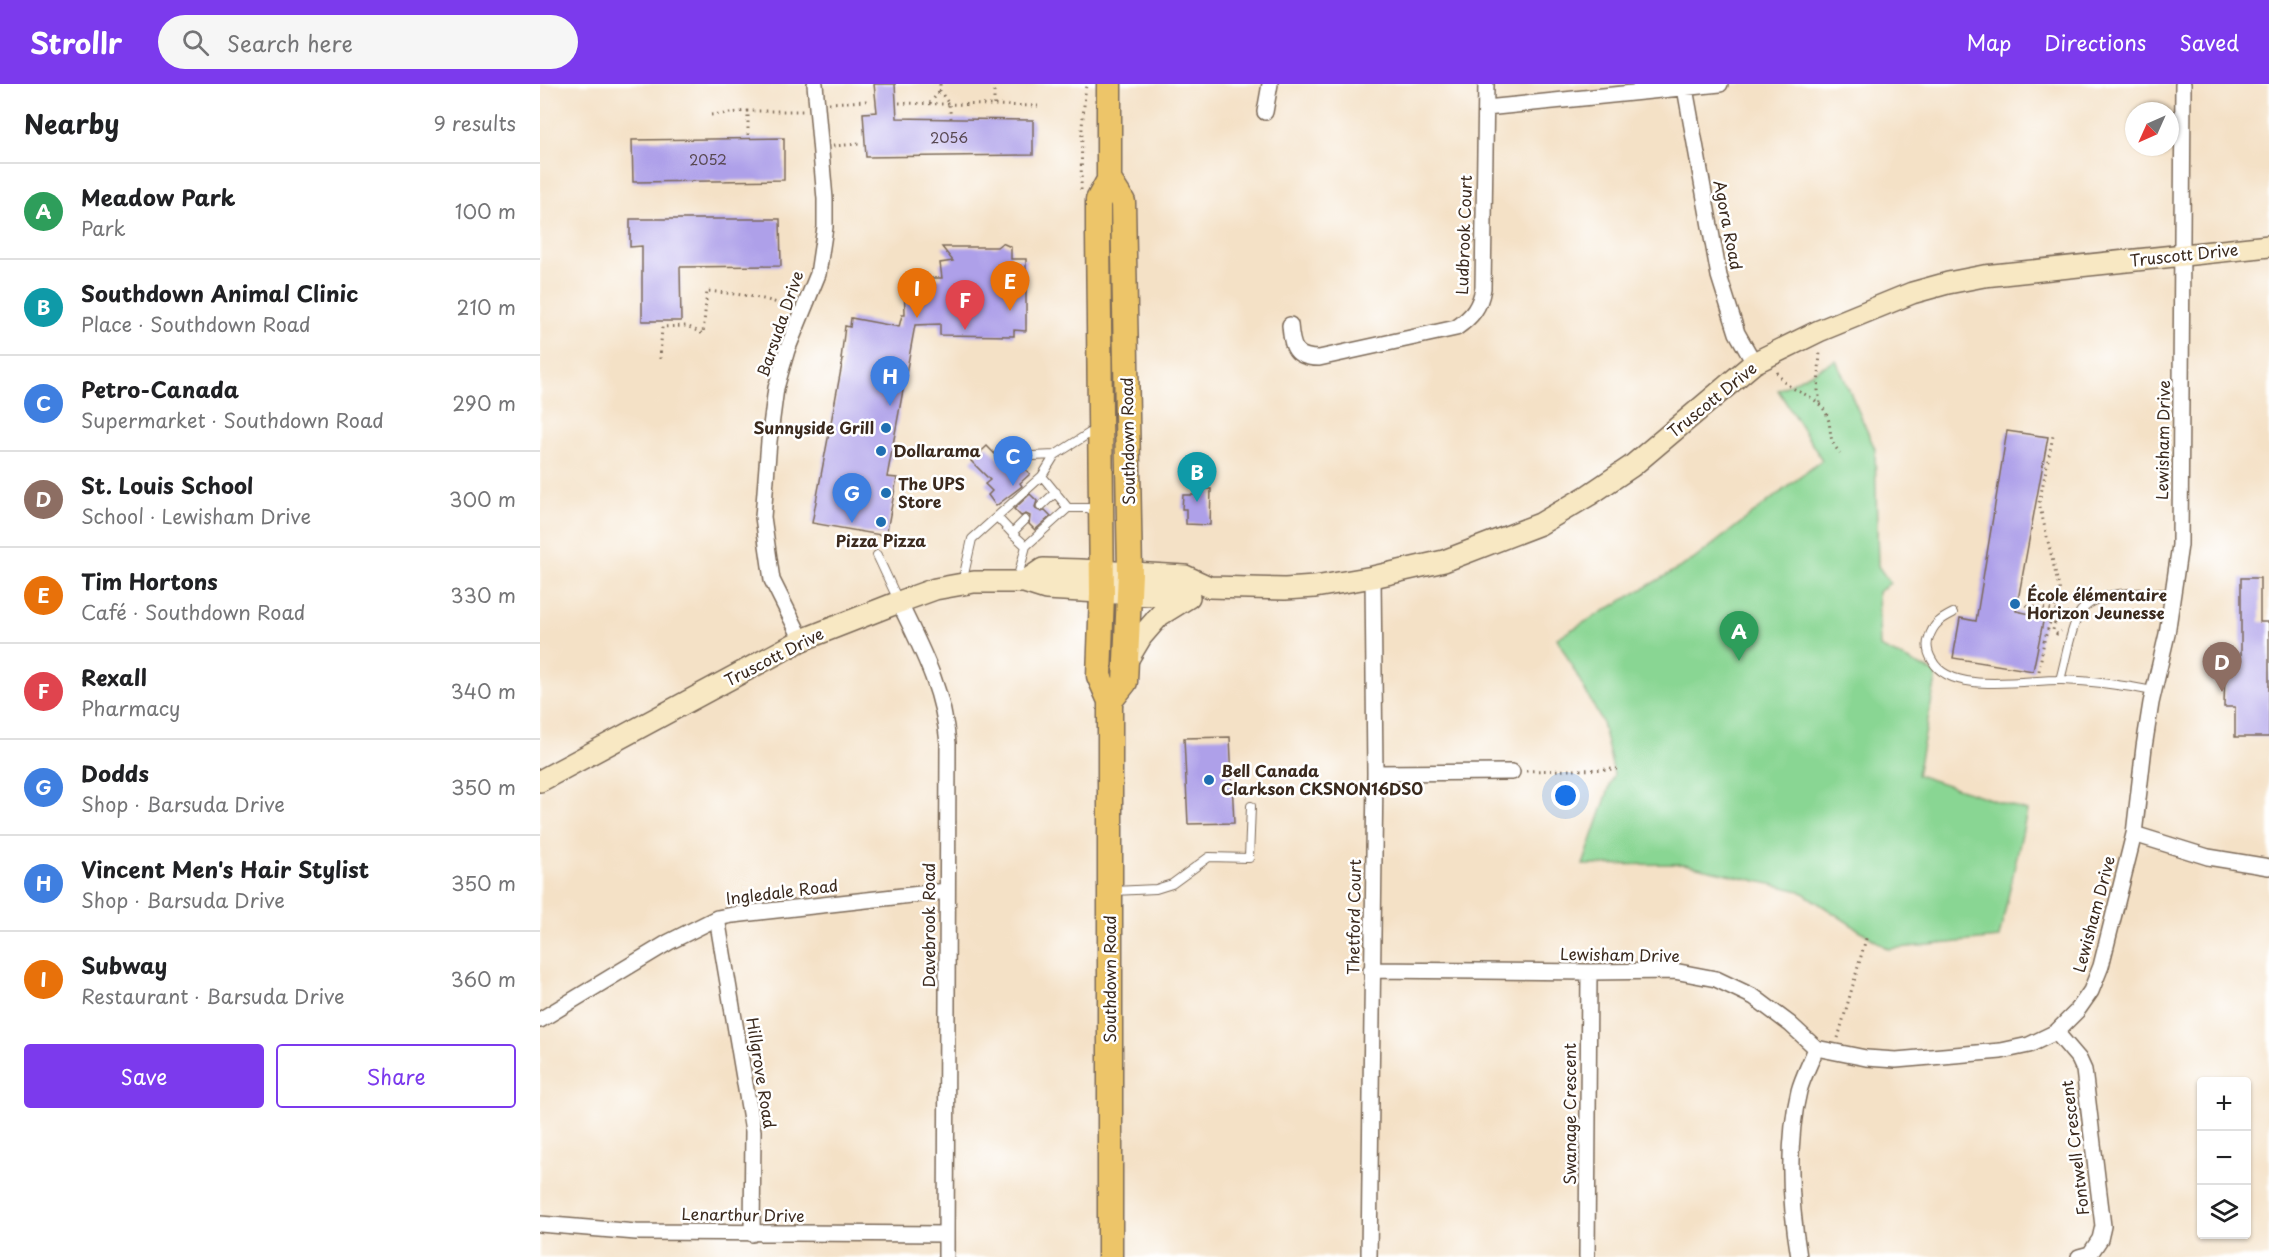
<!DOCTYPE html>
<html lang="en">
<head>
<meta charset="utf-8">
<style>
	:root { --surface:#fff; --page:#f6f6f6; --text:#202124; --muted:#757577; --line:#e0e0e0; --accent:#7c3aed }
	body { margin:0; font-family:"Playpen Sans",sans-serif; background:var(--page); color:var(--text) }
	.controls { position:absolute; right:18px; bottom:18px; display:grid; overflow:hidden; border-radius:6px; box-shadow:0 2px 4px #0004 }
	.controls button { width:54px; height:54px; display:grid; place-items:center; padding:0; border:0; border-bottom:2px solid var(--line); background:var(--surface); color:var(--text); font:30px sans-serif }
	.compass { position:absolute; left:1585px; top:18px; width:54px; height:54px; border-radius:50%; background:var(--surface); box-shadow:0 2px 4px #0004; rotate:225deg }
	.you { position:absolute; left:1026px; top:712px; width:21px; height:21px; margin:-15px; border:4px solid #fff; border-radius:50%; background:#1a73e8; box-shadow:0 0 0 9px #1a73e833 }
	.badge { display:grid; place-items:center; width:39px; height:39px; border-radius:50%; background:var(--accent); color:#fff; font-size:20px; font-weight:700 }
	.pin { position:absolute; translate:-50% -50px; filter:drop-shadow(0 2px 3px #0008) }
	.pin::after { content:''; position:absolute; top:32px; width:21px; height:18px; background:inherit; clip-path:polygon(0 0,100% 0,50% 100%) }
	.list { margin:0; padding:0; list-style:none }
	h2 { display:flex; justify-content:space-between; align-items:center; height:78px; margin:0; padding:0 24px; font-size:26px }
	h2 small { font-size:20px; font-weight:400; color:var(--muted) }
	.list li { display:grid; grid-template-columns:39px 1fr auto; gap:18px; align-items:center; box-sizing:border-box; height:96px; padding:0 24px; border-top:2px solid var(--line) }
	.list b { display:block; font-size:22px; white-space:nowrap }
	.list p { margin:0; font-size:20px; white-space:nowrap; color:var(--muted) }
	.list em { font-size:20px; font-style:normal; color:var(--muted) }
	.actions { display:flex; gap:12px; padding:18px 24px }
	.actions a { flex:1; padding:14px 0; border:2px solid var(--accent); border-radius:6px; text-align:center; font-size:21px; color:var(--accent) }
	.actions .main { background:var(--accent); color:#fff }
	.icon { flex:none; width:33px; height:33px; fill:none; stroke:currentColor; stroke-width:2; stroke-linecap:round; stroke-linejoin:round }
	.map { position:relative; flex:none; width:1729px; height:1173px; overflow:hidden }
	header { display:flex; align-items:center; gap:36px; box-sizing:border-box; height:84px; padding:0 30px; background:var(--accent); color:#fff }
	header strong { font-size:28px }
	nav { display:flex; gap:33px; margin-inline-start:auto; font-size:21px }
	.search { width:420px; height:54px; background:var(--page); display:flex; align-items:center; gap:15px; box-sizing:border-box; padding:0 21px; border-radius:33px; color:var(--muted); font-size:22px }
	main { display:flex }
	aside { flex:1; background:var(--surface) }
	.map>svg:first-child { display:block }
	.green { fill:#89d693; stroke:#628058; stroke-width:1.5 }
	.building { fill:#aea0e9 }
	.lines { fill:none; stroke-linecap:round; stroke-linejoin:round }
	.lane-casing { stroke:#7c6a59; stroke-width:10 }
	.street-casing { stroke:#7c6a59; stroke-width:18 }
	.secondary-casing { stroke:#7c6a59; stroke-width:24 }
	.primary-casing { stroke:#7c6a59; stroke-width:27 }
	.path { stroke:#7c6a59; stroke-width:3; stroke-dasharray:1.5 4.5; stroke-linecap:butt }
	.lane { stroke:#fff; stroke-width:8 }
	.street { stroke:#fff; stroke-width:15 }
	.secondary { stroke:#f8e8c3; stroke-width:21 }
	.primary { stroke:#edc569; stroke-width:24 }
	.poi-dot { fill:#1f6fb2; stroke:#fff; stroke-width:2 }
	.labels { text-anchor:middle; stroke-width:5; stroke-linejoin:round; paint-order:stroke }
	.number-label { font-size:14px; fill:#584851 }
	.street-label { font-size:16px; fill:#3b2a1e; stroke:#fff }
	.poi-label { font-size:16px; font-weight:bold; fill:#3b2a1e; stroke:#fff; text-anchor:start }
</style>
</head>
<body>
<header>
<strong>Strollr</strong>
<div class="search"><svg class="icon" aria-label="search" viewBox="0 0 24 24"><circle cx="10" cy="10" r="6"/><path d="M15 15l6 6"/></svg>Search here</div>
<nav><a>Map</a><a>Directions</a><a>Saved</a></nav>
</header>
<main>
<aside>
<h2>Nearby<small>9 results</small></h2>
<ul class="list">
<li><span class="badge" style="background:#2e9e5b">A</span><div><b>Meadow Park</b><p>Park</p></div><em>100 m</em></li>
<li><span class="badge" style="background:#0f9aa8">B</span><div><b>Southdown Animal Clinic</b><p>Place · Southdown Road</p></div><em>210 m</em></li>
<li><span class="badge" style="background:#3f7fe0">C</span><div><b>Petro-Canada</b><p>Supermarket · Southdown Road</p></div><em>290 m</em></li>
<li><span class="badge" style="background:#8d6e63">D</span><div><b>St. Louis School</b><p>School · Lewisham Drive</p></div><em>300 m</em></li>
<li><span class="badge" style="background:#e8710a">E</span><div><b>Tim Hortons</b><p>Café · Southdown Road</p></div><em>330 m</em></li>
<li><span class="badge" style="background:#e0444e">F</span><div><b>Rexall</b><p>Pharmacy</p></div><em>340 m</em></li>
<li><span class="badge" style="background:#3f7fe0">G</span><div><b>Dodds</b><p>Shop · Barsuda Drive</p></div><em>350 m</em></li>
<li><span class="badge" style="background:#3f7fe0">H</span><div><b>Vincent Men's Hair Stylist</b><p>Shop · Barsuda Drive</p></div><em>350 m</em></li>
<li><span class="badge" style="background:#e8710a">I</span><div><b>Subway</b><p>Restaurant · Barsuda Drive</p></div><em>360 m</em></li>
</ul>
<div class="actions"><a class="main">Save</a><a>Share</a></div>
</aside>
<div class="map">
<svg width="1729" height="1173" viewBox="0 0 1729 1173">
	<rect width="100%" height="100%" fill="#fff"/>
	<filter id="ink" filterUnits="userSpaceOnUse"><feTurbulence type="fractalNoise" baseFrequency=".0167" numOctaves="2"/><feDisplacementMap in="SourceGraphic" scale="12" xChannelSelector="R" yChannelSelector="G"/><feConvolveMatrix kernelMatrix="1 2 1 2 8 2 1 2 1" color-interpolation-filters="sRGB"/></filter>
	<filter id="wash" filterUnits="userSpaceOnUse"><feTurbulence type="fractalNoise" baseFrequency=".008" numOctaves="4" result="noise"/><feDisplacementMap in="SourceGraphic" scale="24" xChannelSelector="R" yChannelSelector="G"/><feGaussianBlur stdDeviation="1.35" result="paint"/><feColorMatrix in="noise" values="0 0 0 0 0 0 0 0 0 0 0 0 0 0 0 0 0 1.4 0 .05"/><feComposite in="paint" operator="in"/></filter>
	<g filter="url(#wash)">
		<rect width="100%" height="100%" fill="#f4e1c6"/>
		<path class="green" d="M1296 276 1335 365 1338 482 1350 499 1338 508 1340 563 1397 590 1377 691 1487 727 1459 854 1348 865 1260 807 1144 780 1043 781 1074 690 1062 638 1017 554 1153 476 1282 376 1238 306Z"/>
		<g id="blocks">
			<path class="building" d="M334 0H355L357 34 493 36V71L326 73 323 29 337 28Z
				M244 54V96L93 98 92 56Z
				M90 135H240L241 182 140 183 141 237H102V162L90 163Z
				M462 159 471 163V175H486V247L474 246V252L400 251V240L375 241 347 393 357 394 346 452 272 439 303 275H301L305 242 310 243 311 234 359 243 362 231H365L364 194H402L400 179 413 177 402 163H457Z
				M1467 347 1508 353 1476 527 1504 533 1493 587 1413 574 1420 534 1436 537Z
				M447 362 473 389 481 381 490 390 480 399 482 402 456 422 448 411 452 407 445 400 450 396 431 377Z
				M658 405H671L670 441 646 440V425H642L643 411H658Z
				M490 410 497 417 495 423 497 426 502 428 505 426 511 432 495 446 489 440 490 432 486 430 481 432 474 425Z
				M1701 494H1720V538H1729V653H1695V623H1684L1685 581H1701Z
				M690 653 694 739 648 740 644 654Z"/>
		</g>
	</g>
	<g filter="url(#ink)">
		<use href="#blocks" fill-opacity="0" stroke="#7c6a59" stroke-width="1.5"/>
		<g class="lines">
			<g class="lane-casing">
				<path id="lane" d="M556 345 515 371 502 392 528 424H548L557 429
					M470 373 515 371
					M501 422 516 408
					M457 433 472 449
					M485 436 472 449 486 462
					M337 471 358 516
					M477 496 486 462 528 424
					M422 499 432 455 502 392
					M1413 529C1401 535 1393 540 1389 554 1386 561 1388 569 1392 576 1410 612 1489 595 1522 596 1553 597 1583 601 1613 607
					M1520 596C1526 575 1529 551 1538 532 1551 504 1608 508 1634 510
					M574 807 616 805 632 800 669 773 709 774 711 722"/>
			</g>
			<g class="street-casing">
				<path id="street" d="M1145 4 1179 192 1197 249 1214 279
					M946 24 1180 0
					M725 28 730 0
					M750 241C752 263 754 274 779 274L916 244C932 233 940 223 943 204L946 0
					M359 518C382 566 403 604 408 659L406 1173
					M262 556 232 496 223 433 229 357 236 304 247 266 278 190 285 143V115L275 0
					M835 689 972 688
					M1594 750 1668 773 1729 783
					M177 834 213 1047 212 1150
					M831 886 1049 888 1134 887 1176 895 1214 913 1250 940 1276 964 1326 974 1356 976 1461 967 1489 961 1516 948 1537 927 1551 907 1561 882 1594 750 1604 663 1611 619 1627 550 1640 461 1643 0
					M0 936 129 858 177 834 193 831 407 807
					M1516 948 1539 975 1544 986 1563 1142 1560 1155 1550 1170 1539 1173
					M0 1140 96 1148 406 1150
					M829 1173 835 689 833 493
					M1047 1173 1049 888
					M1259 1173C1250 1119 1246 1061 1259 1007 1263 992 1271 978 1276 964"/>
			</g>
			<g class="secondary-casing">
				<path id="secondary" d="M484 498 503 485 540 486 645 492 669 503 745 505 775 503 833 493 904 477 1000 440 1049 411 1092 382 1214 279 1279 247 1372 209 1408 199 1444 192 1729 162
					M586 578 601 553 620 531 649 513
					M0 697 262 556 359 518 395 505 434 498H484L506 505 648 513"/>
			</g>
			<g class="primary-casing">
				<path id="primary" d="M569 0V96L558 116V149L562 510 559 592 570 617V1173
					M569 96 583 118 590 489 585 598 570 617"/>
			</g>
			<path class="path" d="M400 0V7L409 20 411 34
				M289 19 327 17
				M359 19 498 22
				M390 19 400 7
				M454 21V7
				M171 31 208 27H265
				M208 51V27
				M293 62 319 60
				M541 106 542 43 546 0
				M120 275 122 243 147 242 163 250 167 207C196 210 223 212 250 224
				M1237 288C1248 309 1267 306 1281 322 1290 331 1289 341 1291 352 1292 359 1296 364 1300 369
				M1280 319 1278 306 1280 266
				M1480 520 1528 529
				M1494 523 1498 502
				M1518 527 1513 546 1517 550 1521 547
				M1499 587 1504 557 1520 508 1499 419 1513 352
				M986 687 1077 685
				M1298 954 1327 851"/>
			<use href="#lane" class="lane"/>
			<use href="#street" class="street"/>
			<use href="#secondary" class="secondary"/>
			<use href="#primary" class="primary"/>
		</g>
	</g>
	<g class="poi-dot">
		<circle cx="346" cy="344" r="6"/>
		<circle cx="341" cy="367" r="6"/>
		<circle cx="346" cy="409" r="6"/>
		<circle cx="341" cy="438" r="6"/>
		<circle cx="1475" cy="520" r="6"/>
		<circle cx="669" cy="696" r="6"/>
	</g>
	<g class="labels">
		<g class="number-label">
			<text x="409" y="59">2056</text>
			<text x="168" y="81">2052</text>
		</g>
		<g class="street-label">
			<text transform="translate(1188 141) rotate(79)" y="6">Agora Road</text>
			<text transform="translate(924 151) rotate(-88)" y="6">Ludbrook Court</text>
			<text transform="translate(1644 171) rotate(-6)" y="6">Truscott Drive</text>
			<text transform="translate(240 240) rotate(-71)" y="6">Barsuda Drive</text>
			<text transform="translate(1172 316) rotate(-39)" y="6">Truscott Drive</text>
			<text transform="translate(1623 356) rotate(-89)" y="6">Lewisham Drive</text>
			<text transform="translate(588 357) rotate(-91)" y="6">Southdown Road</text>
			<text transform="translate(234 573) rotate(-27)" y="6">Truscott Drive</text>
			<text transform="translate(242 808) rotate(-7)" y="6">Ingledale Road</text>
			<text transform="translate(1554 830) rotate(-75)" y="6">Lewisham Drive</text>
			<text transform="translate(814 833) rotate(-89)" y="6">Thetford Court</text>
			<text transform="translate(389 841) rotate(-90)" y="6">Davebrook Road</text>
			<text transform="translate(1080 871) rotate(1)" y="6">Lewisham Drive</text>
			<text transform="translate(570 895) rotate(-90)" y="6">Southdown Road</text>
			<text transform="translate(221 989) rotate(81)" y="6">Hillgrove Road</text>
			<text transform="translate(1030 1030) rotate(-90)" y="6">Swanage Crescent</text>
			<text transform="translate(1535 1064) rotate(-97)" y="6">Fontwell Crescent</text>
			<text transform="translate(203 1131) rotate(1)" y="6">Lenarthur Drive</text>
		</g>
		<g class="poi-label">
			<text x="334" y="350" text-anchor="end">Sunnyside Grill</text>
			<text x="353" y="373">Dollarama</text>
			<text x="358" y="406">The UPS<tspan x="358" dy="18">Store</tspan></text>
			<text x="341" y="463" text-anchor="middle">Pizza Pizza</text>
			<text x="1487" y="517">École élémentaire<tspan x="1487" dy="18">Horizon Jeunesse</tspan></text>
			<text x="681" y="693">Bell Canada<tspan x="681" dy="18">Clarkson CKSNON16DS0</tspan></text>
		</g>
	</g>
</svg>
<div class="controls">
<button>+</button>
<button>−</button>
<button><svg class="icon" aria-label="layers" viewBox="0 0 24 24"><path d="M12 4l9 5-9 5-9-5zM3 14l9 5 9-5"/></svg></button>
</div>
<svg class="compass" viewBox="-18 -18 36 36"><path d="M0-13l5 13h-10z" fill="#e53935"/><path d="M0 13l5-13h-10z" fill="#757577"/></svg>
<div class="you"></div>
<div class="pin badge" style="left:1199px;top:577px;background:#2e9e5b">A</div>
<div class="pin badge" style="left:657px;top:418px;background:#0f9aa8">B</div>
<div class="pin badge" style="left:473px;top:402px;background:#3f7fe0">C</div>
<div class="pin badge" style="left:1682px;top:608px;background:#8d6e63">D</div>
<div class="pin badge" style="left:470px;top:227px;background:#e8710a">E</div>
<div class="pin badge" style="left:425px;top:246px;background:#e0444e">F</div>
<div class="pin badge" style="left:312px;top:439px;background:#3f7fe0">G</div>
<div class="pin badge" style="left:350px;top:322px;background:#3f7fe0">H</div>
<div class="pin badge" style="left:377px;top:234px;background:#e8710a">I</div>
</div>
</main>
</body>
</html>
